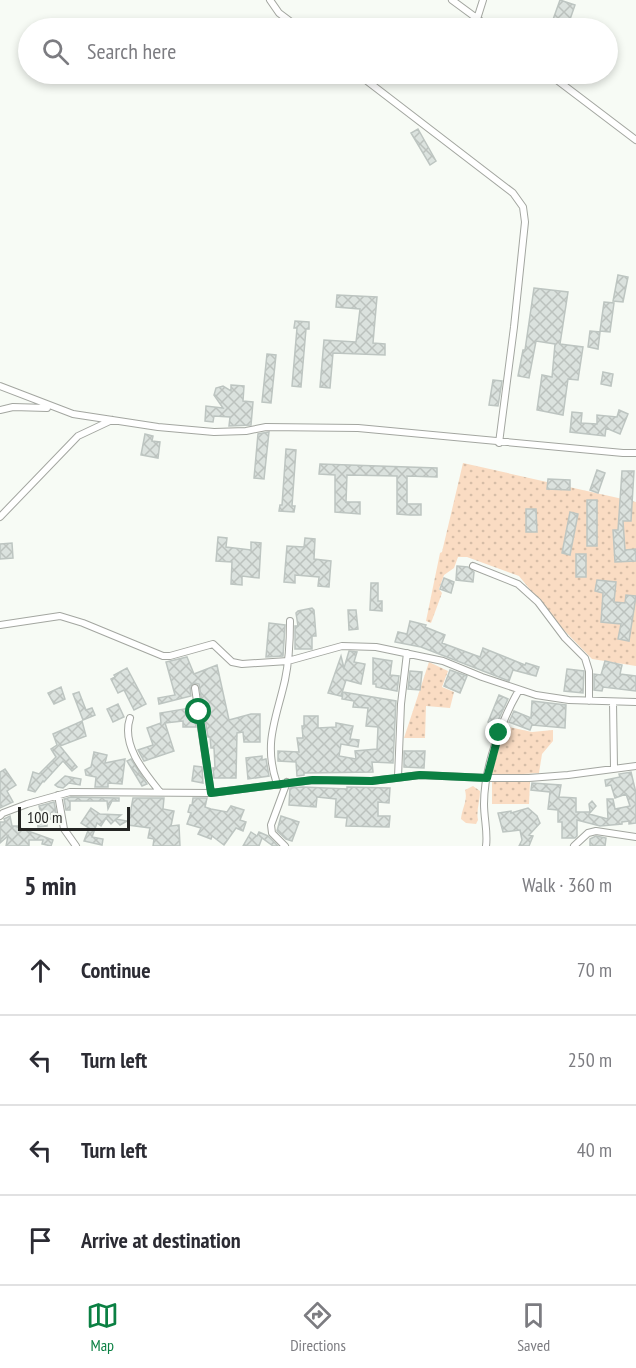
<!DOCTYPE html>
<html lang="en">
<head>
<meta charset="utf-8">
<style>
	:root { --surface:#fff; --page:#f2f2f3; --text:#2b2b33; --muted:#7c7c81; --line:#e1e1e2; --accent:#0b8043 }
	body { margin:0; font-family:"PT Sans Narrow",sans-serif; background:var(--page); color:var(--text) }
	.scale { position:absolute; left:18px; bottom:15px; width:112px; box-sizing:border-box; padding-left:6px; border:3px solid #242523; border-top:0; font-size:16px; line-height:21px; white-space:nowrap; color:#242523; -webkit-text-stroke:4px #f7fbf5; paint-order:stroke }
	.stop { position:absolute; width:18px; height:18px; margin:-14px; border:4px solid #0b8043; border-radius:50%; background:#fff }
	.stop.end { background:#0b8043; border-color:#fff; box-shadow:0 2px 6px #0008 }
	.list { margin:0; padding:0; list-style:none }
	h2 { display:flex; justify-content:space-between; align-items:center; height:78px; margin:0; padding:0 24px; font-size:26px }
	h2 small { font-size:20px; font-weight:400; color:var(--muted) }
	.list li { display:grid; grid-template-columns:39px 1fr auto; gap:18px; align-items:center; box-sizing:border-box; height:90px; padding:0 24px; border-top:2px solid var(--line) }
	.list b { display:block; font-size:22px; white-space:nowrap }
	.list em { font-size:20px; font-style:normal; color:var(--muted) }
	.icon { flex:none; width:33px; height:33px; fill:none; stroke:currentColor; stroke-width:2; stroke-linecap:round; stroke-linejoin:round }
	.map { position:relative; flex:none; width:636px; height:846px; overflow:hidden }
	.search { position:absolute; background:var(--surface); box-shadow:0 3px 9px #0003; left:18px; right:18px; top:18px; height:66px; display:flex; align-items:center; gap:15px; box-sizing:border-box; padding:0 21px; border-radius:33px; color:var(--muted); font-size:22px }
	.sheet { height:438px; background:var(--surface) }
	nav { display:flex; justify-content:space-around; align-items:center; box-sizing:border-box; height:84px; border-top:2px solid var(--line); background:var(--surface); font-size:16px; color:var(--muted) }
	nav a { display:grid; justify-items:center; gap:3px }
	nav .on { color:var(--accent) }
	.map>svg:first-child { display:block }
	.green { fill:url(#green-dots) }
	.building { fill:url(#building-cross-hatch); stroke:#bdc5c1; stroke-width:1.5 }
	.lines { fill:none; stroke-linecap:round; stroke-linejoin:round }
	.minor-casing { stroke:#a3a6a0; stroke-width:8 }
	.minor { stroke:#fff; stroke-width:6 }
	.route { stroke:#0b8043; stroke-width:8 }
</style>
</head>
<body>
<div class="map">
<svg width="636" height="846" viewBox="0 0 636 846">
	<defs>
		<pattern id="green-dots" width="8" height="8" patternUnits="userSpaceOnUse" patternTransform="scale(1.5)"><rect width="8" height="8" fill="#fadcc3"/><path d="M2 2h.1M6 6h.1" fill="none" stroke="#d6bda7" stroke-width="1.8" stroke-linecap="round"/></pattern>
		<pattern id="building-cross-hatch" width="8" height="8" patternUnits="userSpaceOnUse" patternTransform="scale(1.5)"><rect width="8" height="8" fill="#dbe2de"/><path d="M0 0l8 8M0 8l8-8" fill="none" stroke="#bcc2be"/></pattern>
	</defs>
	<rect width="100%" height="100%" fill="#f7fbf5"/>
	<path class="green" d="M463 463 636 502V666L592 659 557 623 519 576 467 557H458L454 568 444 575 439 589 442 593 431 623 426 621 440 553 442 552Z
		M429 662 448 671 442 687 454 692 450 708 426 706 425 738H404Z
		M505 726 532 732 553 730V741L542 754 539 773 491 776Z
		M492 781 530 782 529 804H492Z
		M473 786 480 791C480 801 476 811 478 820L476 824 466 823 461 819C462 808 468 801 465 790Z"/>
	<path class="building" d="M560 0 575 5 567 28H550Z
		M418 129 436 161 430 165 411 133Z
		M618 275 628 277 623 302 613 301Z
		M534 288 568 292 560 344 583 347 578 380 568 379 563 415 537 410 542 375 552 377 555 344 536 341 529 378 518 376 523 350H525Z
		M337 295 377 297 373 343 385 344V355L333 353 330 388 320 387 324 340 356 342 360 309 336 307Z
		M604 302 614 303 610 332 600 331Z
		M295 321 309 322V329H306L301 387 292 386 297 328H294Z
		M590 331 600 332 598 349 588 347Z
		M267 354 276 355 271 403 262 402Z
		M603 372 613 374 611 386 601 384Z
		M493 380 502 381 498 406 489 405Z
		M231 385 244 386 243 401 253 402 251 425 229 426 230 417 214 416 213 422 205 421 206 406 223 408 214 395 216 388 223 386 231 391Z
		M619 410 628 414 620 434 606 428 605 436 570 432 572 412 582 413 581 423 597 424V415L617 417Z
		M269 432 264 479 254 478 258 434Z
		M145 434 153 436 152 441 160 442 158 458 141 455Z
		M286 449 296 450 292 506H295L294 512 279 511 280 505H282Z
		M320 464 437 468V477L407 476V504H421V515H410L397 514V476L347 475 346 502H360V514L348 513 335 512V475L319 474Z
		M597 470 605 473 598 493 590 490Z
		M622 471H634L631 521H623L625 550 636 549V561L615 562 613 530H618Z
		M548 479 570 480V490L547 489Z
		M587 500H597V546H587Z
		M526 509H536L537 532H526Z
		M570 512 578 514 570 555 562 553Z
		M218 537 227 538 226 547 251 550V542L261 543 259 578 242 576V585L231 584 232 562 216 561Z
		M305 538 315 539 314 559 331 561 329 587 318 586 319 577 295 575V583L284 582 287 546 304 547Z
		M12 543 13 558 0 559V544Z
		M576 554H586V577H576Z
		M457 566 468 567 474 572 473 582 456 580Z
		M444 578 454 582 451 593 440 589Z
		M597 580 616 582 614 602 625 603 626 595 636 596 629 641 618 639 621 624 601 622 603 593 595 591Z
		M371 583H378V601H382V611L370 610Z
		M312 608 314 610 316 636H312V649H295V626H298L296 613 298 611Z
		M348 610H356L358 629 349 630Z
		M410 621 426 625 425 627 445 635 442 643 480 657 483 648 525 665 526 663 539 667 536 676 513 670 509 681 421 647 395 642 398 632 407 634Z
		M269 623 285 625 283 656 266 657Z
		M349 651 357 652 354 662 365 664 361 684 346 680 341 696 328 693 341 656 344 668Z
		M187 657 194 674 217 665 229 720 251 714H260V742H244L243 732 237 733 236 778H214L213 768H215L214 748H211L210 737H208L199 684 195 683 190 686 191 696 159 704 158 698 175 695 166 662Z
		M373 658 392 661 390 675 399 676 397 691 376 687V684H373Z
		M605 661 622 665 620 674 636 676V691L603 687 602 691 594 690V674L601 675Z
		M127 668 146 704 134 710 124 690 118 693 111 679 115 677 114 675Z
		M567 669 584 671 583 693 564 691Z
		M450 670 467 676 460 693 444 686Z
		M410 671 422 672 420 690 408 689Z
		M61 687 65 699 54 704 48 693Z
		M79 692 86 710 92 708 95 715 83 720 73 694Z
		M343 692 396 701 393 763 372 762 373 772 304 773V775L297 776 296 762 278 761V751L299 752 297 738H303L302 726H304V716H318V728L336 727V723L353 726 350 739 359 740 358 747 341 744 339 756 356 759 355 751 377 749 378 727 366 726 368 708 353 707 354 701 342 699Z
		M499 695 508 699 496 725 488 722Z
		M532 701 566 705 565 728 532 725 530 730 509 722 514 711 531 718Z
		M118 704 124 717 113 722 107 709Z
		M190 708 191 715H194L196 727H183V721L165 723 174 751 144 761 138 750 153 745 147 728 161 723 160 713Z
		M82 721 86 736 60 746 77 767 72 771 63 761 44 782 43 781 35 792 28 790 33 772 39 774 56 757 51 749 57 745 53 734Z
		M404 751H425L424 768 404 767Z
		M94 752 107 755 105 763 125 759 122 784 108 783V787H95L96 777 86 775 85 770 91 767Z
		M262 756V760L266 759 269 776 248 779 246 758Z
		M131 759 147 784 142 786 127 761Z
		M194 766 202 767 203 783 192 781Z
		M5 769 16 785 7 791 13 802 0 808V772Z
		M631 772 636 793V823L629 824V821L622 822V824L600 826 577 820V836L575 838H562V822H558V810L548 809 550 792 531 790 532 783 561 785 559 797 576 798V812H590L589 804 592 801 596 806 589 814 608 819 607 799H613L615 809 630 806 626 794 615 798 611 785 606 786 605 780 620 777 619 774Z
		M65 776 81 779 80 785 69 783 63 788 58 787 55 785Z
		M303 787 347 789V787L390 788 389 803 378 802V816H390L389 827 346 826 347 818 335 817 336 799 317 797 316 807 289 805 290 788Z
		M71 797 117 798H119V801H112L108 809 107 801H70V810H66L64 799Z
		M133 798H164L163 809 174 811 171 826 179 825 180 846H153L154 839 148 838 150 828 128 825Z
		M193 798H207L205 807 211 809 227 812 231 806 244 810 240 820 246 822 243 831 236 828 224 845 212 836 211 839 198 834 201 828 187 824 191 813 188 812 190 805H192Z
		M54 802 57 817 47 820V826L38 827 37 820H43L39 806Z
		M91 808 100 814 121 815 116 819 127 821 120 825 115 820 111 824 106 818 101 826 97 823 92 837 103 839 102 845 84 841 89 828 81 823Z
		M528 808 537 816 540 823 529 835 533 836 529 846H519L522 840 520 830 503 832 498 813 511 811V813Z
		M10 816 12 826H19L17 827 53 840 51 846 42 844 43 840H29V846H6L8 836 0 843V822H5L4 819Z
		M281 816 299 822 292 841 286 839 277 831Z
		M251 832 257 836 259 832 268 836 278 846H273L262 838 259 846H243Z
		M596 836 606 838 605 846H590V839Z"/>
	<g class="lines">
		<g class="minor-casing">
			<path id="minor" d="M270 0 279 13 299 28
				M452 0 490 28
				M477 19 483 0
				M358 74 513 193 523 207 525 222 514 327 499 443
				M549 74 636 140
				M0 386 73 414 158 427 214 432 246 431 266 427 358 428 623 453H636
				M0 410 13 407 47 408
				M0 517 78 436 112 420
				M473 566 518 584 538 602 565 638 585 658 589 671V701
				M0 625 60 616 83 623 163 656H170L213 644 232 662 242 664 288 661 342 646 376 647 443 661 482 677 536 695 569 700 636 702
				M195 688 211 793
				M613 702 614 768
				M130 718C121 745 144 772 160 792
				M398 777 401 704 407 653
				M277 784C263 743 276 720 285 680 289 661 290 641 290 621
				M58 795 64 829 76 846
				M0 816 3 813 27 804 70 792 211 793 313 780 371 781 420 775 487 778H529L568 775 636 766
				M285 846 272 833 271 825 287 782
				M486 846C488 832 484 819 484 804 484 768 501 721 519 690
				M574 846 588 833 596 831 636 837"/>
		</g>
		<use href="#minor" class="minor"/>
	</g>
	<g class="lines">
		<path class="route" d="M199 712 211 793 313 780 372 781 420 775 487 778 499 733"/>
	</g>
</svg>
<div class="scale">100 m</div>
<div class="stop" style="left:199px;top:712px"></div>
<div class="stop end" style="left:499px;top:733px"></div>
<div class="search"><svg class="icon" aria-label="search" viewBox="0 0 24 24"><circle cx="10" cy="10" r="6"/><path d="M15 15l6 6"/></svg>Search here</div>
</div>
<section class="sheet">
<h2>5 min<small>Walk · 360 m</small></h2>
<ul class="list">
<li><svg class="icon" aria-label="ahead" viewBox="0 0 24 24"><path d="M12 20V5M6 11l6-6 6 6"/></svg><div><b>Continue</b></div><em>70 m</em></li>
<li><svg class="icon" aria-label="left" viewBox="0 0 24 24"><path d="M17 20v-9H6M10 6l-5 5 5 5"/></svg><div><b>Turn left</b></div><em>250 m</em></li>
<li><svg class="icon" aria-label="left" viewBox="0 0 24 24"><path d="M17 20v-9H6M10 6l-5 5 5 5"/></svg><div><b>Turn left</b></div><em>40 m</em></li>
<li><svg class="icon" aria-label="arrive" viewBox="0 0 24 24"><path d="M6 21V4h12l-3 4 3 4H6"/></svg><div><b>Arrive at destination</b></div></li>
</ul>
</section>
<nav>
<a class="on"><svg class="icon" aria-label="map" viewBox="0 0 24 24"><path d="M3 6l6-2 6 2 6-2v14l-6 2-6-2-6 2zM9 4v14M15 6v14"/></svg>Map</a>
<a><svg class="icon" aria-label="directions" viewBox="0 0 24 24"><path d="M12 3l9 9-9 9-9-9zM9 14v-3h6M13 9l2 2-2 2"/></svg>Directions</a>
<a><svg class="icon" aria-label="saved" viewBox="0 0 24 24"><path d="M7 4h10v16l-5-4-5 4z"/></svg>Saved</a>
</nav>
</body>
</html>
